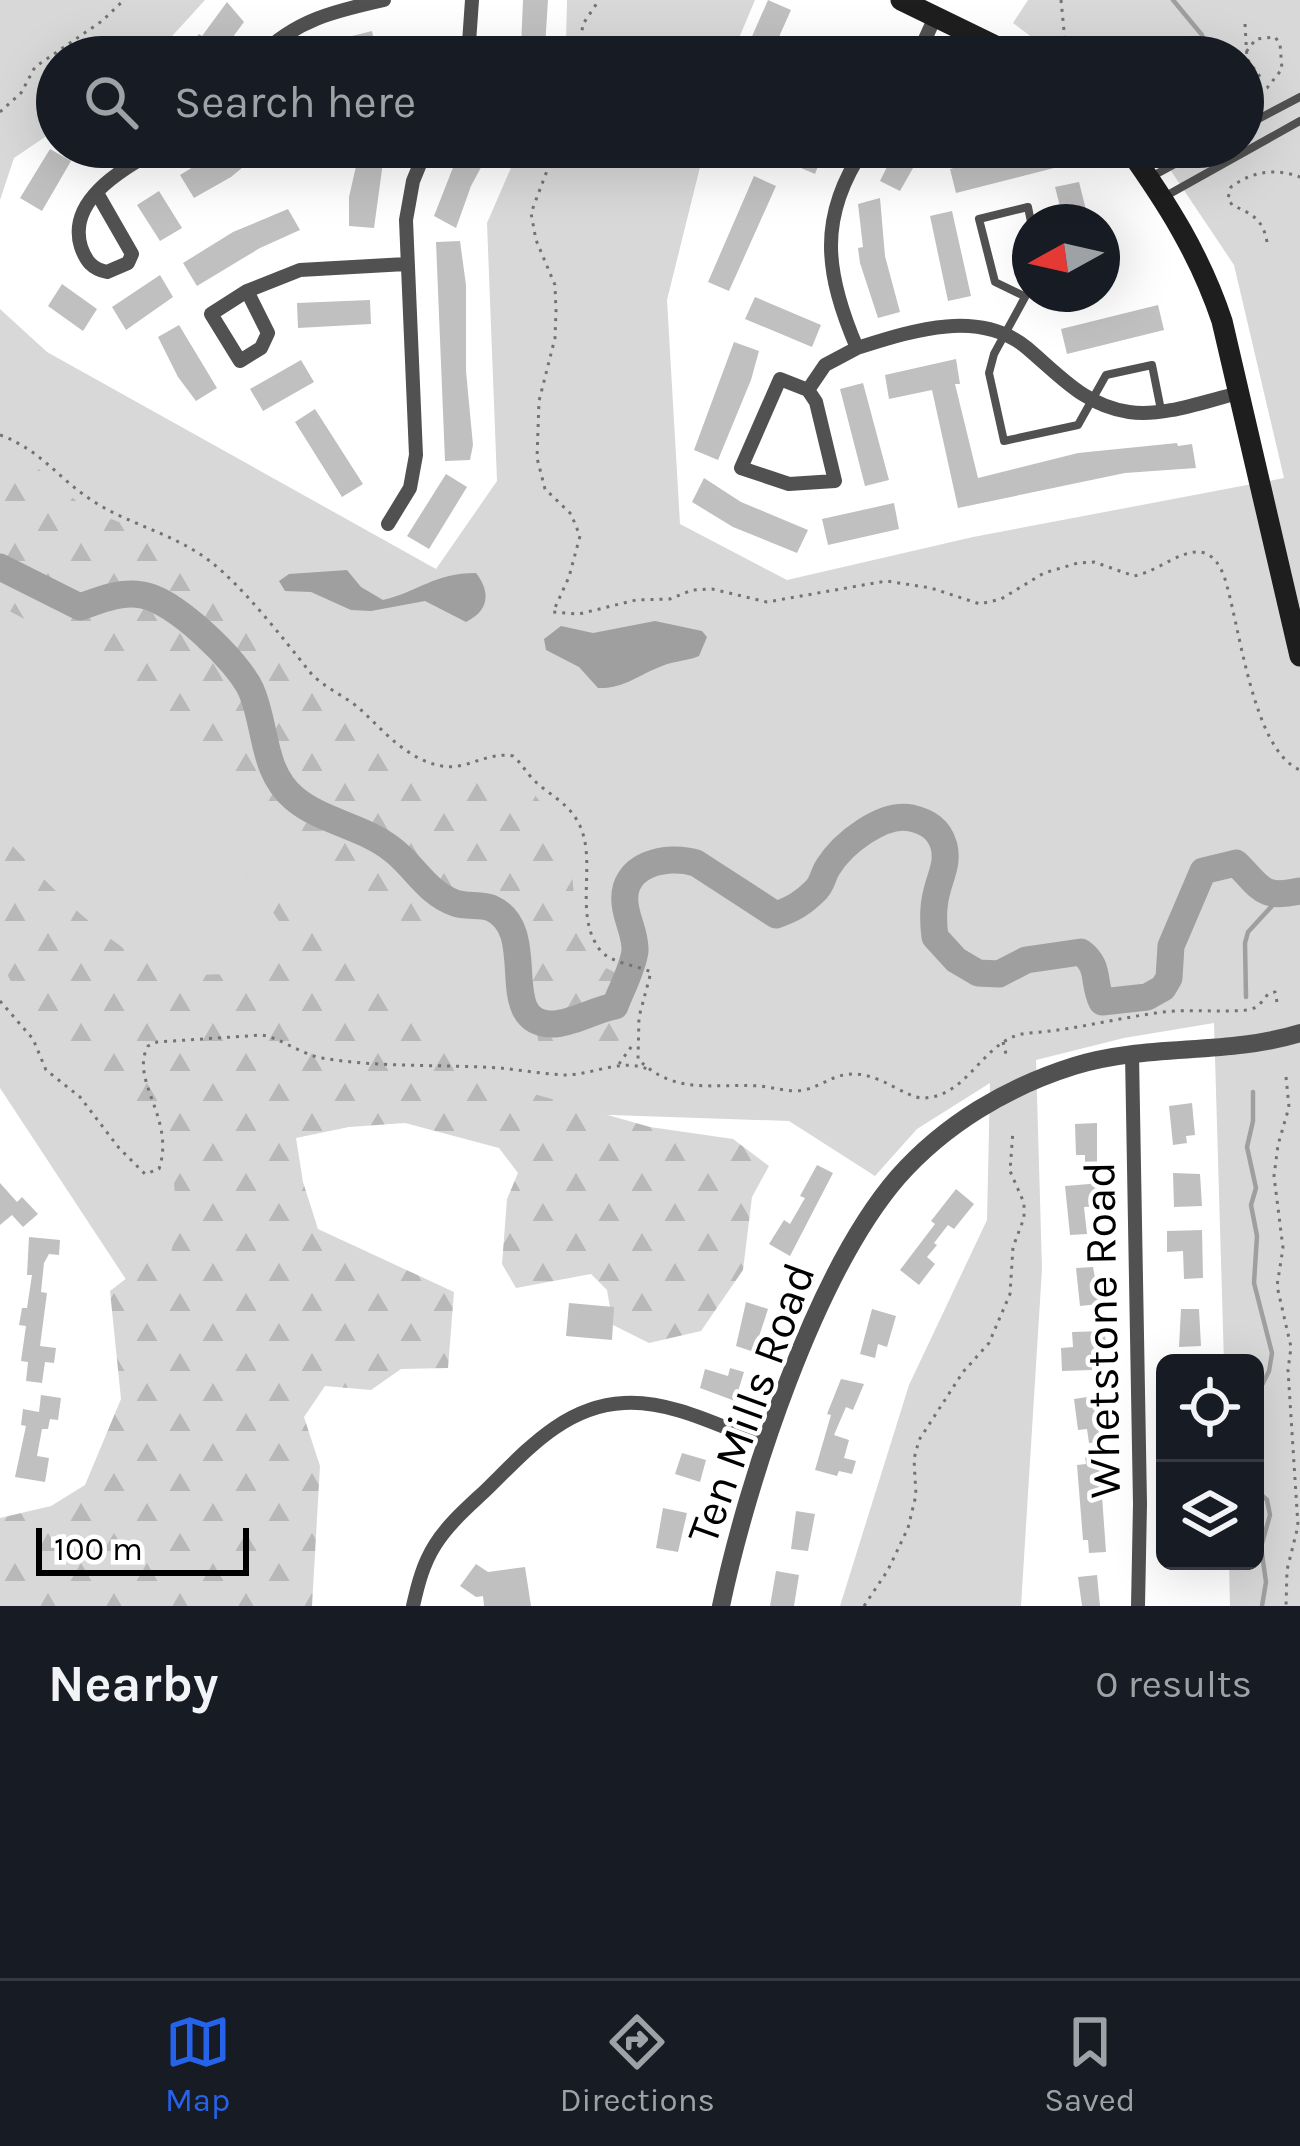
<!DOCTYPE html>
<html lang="en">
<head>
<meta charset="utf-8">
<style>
	:root { --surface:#171b24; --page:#20242c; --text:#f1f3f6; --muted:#9ea1a6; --line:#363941; --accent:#2563eb }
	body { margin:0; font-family:Karla,sans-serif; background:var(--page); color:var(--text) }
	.controls { position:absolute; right:36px; bottom:36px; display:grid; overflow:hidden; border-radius:18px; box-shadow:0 12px 48px #0002 }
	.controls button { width:108px; height:108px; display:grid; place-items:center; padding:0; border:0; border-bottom:3px solid var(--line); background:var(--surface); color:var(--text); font:60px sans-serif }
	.compass { position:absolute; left:1012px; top:204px; width:108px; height:108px; border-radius:50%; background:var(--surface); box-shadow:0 12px 48px #0002; rotate:262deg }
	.scale { position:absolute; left:36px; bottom:30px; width:213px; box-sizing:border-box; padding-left:12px; border:6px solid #000; border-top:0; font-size:33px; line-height:42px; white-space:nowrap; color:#000; -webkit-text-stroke:9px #fff; paint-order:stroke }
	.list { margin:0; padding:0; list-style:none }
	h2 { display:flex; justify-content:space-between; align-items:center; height:156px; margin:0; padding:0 48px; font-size:51px }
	h2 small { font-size:39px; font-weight:400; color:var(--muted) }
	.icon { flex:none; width:66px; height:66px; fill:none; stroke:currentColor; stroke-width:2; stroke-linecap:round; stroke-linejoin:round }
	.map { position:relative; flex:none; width:1300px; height:1606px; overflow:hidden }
	.search { position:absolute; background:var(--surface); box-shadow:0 12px 48px #0002; left:36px; right:36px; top:36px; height:132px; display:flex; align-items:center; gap:30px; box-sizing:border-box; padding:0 42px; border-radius:66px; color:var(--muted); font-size:45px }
	.sheet { height:372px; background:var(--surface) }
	nav { display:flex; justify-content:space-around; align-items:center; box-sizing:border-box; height:168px; border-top:3px solid var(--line); background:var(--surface); font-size:33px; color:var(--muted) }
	nav a { display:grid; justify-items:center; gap:6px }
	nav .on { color:var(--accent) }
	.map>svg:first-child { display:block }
	.green { fill:#d8d8d8 }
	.forest { fill:url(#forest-firs) }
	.water { fill:#9f9f9f }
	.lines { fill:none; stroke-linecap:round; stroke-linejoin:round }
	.stream { stroke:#9f9f9f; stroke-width:4.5 }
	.river { stroke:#9f9f9f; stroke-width:27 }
	.building { fill:#c0c0c0 }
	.path { stroke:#737373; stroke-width:3; stroke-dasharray:3 6; stroke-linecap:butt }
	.service { stroke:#515151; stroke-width:8 }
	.minor { stroke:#515151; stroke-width:14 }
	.tertiary { stroke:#515151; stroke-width:18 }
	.secondary { stroke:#1e1e1e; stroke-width:21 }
	.labels { text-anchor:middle; stroke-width:9; stroke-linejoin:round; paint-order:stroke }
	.street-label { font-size:45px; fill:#000; stroke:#fff }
</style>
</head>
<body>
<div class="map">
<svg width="1300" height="1606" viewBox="0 0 1300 1606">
	<defs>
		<pattern id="forest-firs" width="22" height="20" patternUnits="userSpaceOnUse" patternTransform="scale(3)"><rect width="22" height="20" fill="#d8d8d8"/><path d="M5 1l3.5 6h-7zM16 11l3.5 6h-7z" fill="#b8b8b8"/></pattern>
	</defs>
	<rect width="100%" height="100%" fill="#fff"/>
	<path class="green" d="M0 0H205L153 57H57V129L14 158 0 200Z
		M567 0H755L731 57H560L566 44Z
		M1028 0H1300V1606H1230L1229 1561H1255V1363H1224L1214 1023 1124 1038 1036 1060 1042 1269 1021 1606H840L909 1385 987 1220 990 1083 917 1129 875 1176 789 1121 230 1102 225 1289 127 1281 0 1088V309L47 352 436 569 497 481 487 223 520 147H705L667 300 680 524 787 580 973 537 1284 478 1234 265 1155 147H1243V57H1058L1013 23Z"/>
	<path class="forest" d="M0 445 16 450 86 509 154 536 211 571 283 664 386 750 429 775 455 780 506 774 523 781 568 835 578 934 600 965 618 974 632 1004 626 1035C599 1056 571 1058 539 1046L525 958 507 907C462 883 457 896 422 927L382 915 334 879 273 823 214 753 107 663 0 606Z
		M0 831C32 870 118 958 166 970 206 980 249 973 286 958L285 930 235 857 236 843 297 887 394 1003 527 1092 650 1127 733 1139 769 1166 752 1197 743 1270 701 1331 649 1343 613 1325 607 1290 591 1274 516 1288 502 1264 507 1199 518 1173 499 1148 405 1123 349 1127 296 1138 303 1182 318 1229 454 1292 448 1368 401 1369 371 1390 325 1386 304 1417 320 1466 312 1606H0V1518L51 1506 85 1485 121 1399 110 1291 149 1261 170 1258 177 1224 171 1141 147 1128 136 1134 128 1130 20 999 2 964Z"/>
	<path class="water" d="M347 570 361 587 383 600C420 591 434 573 476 573 491 592 489 611 466 622L425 601 371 611 351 610 311 592 285 591 279 581 289 574Z
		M655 621 702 631 707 637 699 656C687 661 674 661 662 666 638 675 624 689 598 688L579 667 546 650 544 639 561 626 593 633Z"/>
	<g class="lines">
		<path class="stream" d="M1173 0 1202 35 1206 57
			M1246 997 1245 943 1248 932 1283 894
			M1253 1092V1121L1247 1147 1256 1188 1251 1205 1257 1236 1254 1283 1272 1353 1269 1371 1259 1391 1255 1426
			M1255 1438 1259 1452 1256 1490 1267 1500 1270 1515 1261 1547 1266 1582 1262 1606"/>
		<path class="river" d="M0 567 80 607C100 600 120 591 142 595 173 599 238 661 251 690 267 726 261 771 295 799 323 822 365 827 393 850 414 866 428 894 455 903 466 907 481 904 491 908 543 931 492 1025 554 1024 573 1023 594 1010 615 1006 621 990 633 968 635 951 636 934 626 919 625 903 621 864 667 854 696 863L776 915C793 909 803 903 815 891 823 884 822 876 828 867 843 843 883 812 911 818 928 822 939 829 944 846 948 864 941 874 937 891 933 905 933 922 935 937L956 960 978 973 999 974 1026 960 1081 952C1101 967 1092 982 1102 1002L1147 997 1163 988 1169 978 1171 946 1203 871 1236 863C1261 887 1261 900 1300 891"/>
	</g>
	<path class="building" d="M523 0H548L545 47H521Z
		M768 0 791 10 770 57H743Z
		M227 2 244 22 218 57H179L199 34 202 36Z
		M372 31 377 57H319L316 45Z
		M226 147H247L254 158 231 177 194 198 180 175Z
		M461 147H492L471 186 456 228 434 216Z
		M752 147H814L824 151 815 174Z
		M897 147H925L900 191 880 181Z
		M1026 147H1049L1054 168 956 193 950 169Z
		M50 149 71 161 42 211 20 198Z
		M359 153 384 155 374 228 349 226V197Z
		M754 176 776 186 729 291 708 282Z
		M1079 182 1089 222H1064L1055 187Z
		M159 191 182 228 160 241 137 205Z
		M880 198 885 256 900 312 878 318 860 263 858 248 863 247 858 204Z
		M288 209 300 230 260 248 197 286 183 263 233 232Z
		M952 211 971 296 948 301 930 216Z
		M460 241 466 285V371L473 445 470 460 445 461 436 242Z
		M160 275 173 297 126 330 112 307Z
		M62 284 97 309 83 331 48 306Z
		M755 297 821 325 812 347 745 319Z
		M370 300 371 324 298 328 297 303Z
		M1158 305 1164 330 1067 354 1061 329Z
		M179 325 217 388 196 401 178 377 158 337Z
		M734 342 759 351 751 380 718 460 694 450Z
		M956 359 960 384H955L978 478 1078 453 1177 443 1178 446 1192 444 1196 468 1125 473 958 508 932 390 889 399 885 375Z
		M301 360 314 382 263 411 250 389Z
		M863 383 889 480 865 486 840 389Z
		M315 409 363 484 342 497 295 422Z
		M446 474 467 487 429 549 407 536Z
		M704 478 741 502 808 530 797 553 733 527 692 502Z
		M894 503 899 529 828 545 822 519Z
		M1192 1103 1195 1135 1186 1136 1187 1143 1173 1145 1169 1106Z
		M1097 1123V1162H1085V1155H1076L1075 1124Z
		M817 1165 833 1173 790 1256 769 1244 784 1220 790 1224 805 1198 800 1196Z
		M1173 1173 1200 1174 1202 1206 1174 1207Z
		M0 1183 17 1202 22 1197 38 1214 23 1227 12 1215 0 1225Z
		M1101 1183 1103 1206 1084 1207 1087 1234 1070 1235 1065 1186Z
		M956 1189 974 1204 954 1229 948 1225 934 1243 937 1245 927 1257 935 1264 919 1285 900 1270 935 1224 931 1221Z
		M1202 1230 1203 1278 1184 1279 1183 1251 1167 1252V1231Z
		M29 1237 60 1240 59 1255 49 1254 44 1263 41 1292 47 1293 40 1346 56 1348 54 1363 45 1362 42 1383 26 1381 28 1362 21 1361 26 1326 19 1325 22 1308H27L32 1275H27Z
		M1093 1267 1100 1304 1080 1306 1076 1268Z
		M746 1302 768 1309 754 1352 736 1346Z
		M569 1303 614 1307 612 1340 566 1336Z
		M872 1309 896 1316 887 1347 878 1344 875 1358 860 1354Z
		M1181 1309H1199L1201 1346 1179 1347Z
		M1105 1331 1106 1351H1091L1092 1370 1062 1371 1061 1348 1073 1347 1072 1332Z
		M730 1368 744 1372 735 1401 700 1388 705 1369 728 1376Z
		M841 1379 864 1384 853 1410 846 1407 834 1435 849 1440 844 1458 856 1461 852 1474 839 1471 837 1476 815 1470 831 1415 827 1414Z
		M41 1395 61 1398 58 1420 50 1419 48 1429H42L37 1456 49 1458 45 1482 15 1477 26 1426 21 1425 23 1409 39 1412Z
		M1094 1396 1100 1442 1089 1443 1087 1429 1078 1430 1074 1399Z
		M682 1453 706 1460 700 1482 675 1474Z
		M1099 1454 1106 1552 1089 1553 1088 1540H1083L1077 1465 1086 1464 1085 1456Z
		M663 1508 687 1513 678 1552 656 1548Z
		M796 1511 815 1514 808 1551 791 1549Z
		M476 1564 488 1572 525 1567 531 1606H484L483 1596 476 1597 460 1586Z
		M776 1571 799 1575 794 1606H770Z
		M1097 1575 1100 1606H1082L1078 1577Z"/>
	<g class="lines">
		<path class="path" d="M1061 0 1065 41 1073 57
			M1245 24 1247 59 1261 78
			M578 57 583 24 599 0
			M1243 101 1267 88 1282 69 1280 44 1275 37 1256 39 1246 52
			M0 112 21 93 35 67 102 21 124 0
			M556 147 531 213 536 240 555 285 556 311 555 338 539 401 537 458 545 489 571 514 580 536 569 577 553 612 579 614 636 600 670 599 692 590 712 589 767 602 886 581 931 588 980 604 1001 599 1044 573 1078 563 1094 562 1134 576C1167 570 1204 525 1224 576 1240 624 1252 750 1300 770
			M1267 242C1263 219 1252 214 1232 205L1228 198 1231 187C1253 171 1275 168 1300 177
			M0 435C43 451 60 481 96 503 133 526 175 534 211 562 243 587 283 638 309 671 322 687 344 695 360 709 384 731 407 760 442 766 466 771 487 751 513 756 521 763 524 769 531 777 545 793 567 801 578 822 599 860 572 913 600 950 610 963 636 965 651 972L639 1017 638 1059C675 1096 713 1083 759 1086 773 1087 790 1093 804 1090 823 1086 834 1073 856 1074 884 1076 906 1098 923 1098 970 1097 984 1036 1029 1033 1073 1030 1113 1019 1156 1013 1187 1008 1218 1013 1248 1010 1258 1008 1262 1002 1268 994L1275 992 1277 1002
			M0 1001 33 1039 46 1070 80 1097 119 1148 145 1174 159 1169C176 1119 129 1080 148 1046L157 1042 262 1035C283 1039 300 1054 322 1058 381 1068 441 1064 500 1068 521 1070 543 1074 565 1075 592 1075 622 1058 647 1069
			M1003 1042 1006 1054
			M619 1064 634 1043
			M1286 1077 1289 1107 1278 1145 1274 1176 1283 1248 1277 1286 1291 1347 1288 1370 1298 1526 1287 1570 1286 1606
			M864 1606 888 1570 908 1528 916 1495 914 1459 919 1440 963 1372 989 1343 1010 1294 1013 1247 1024 1218V1203L1010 1171 1013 1130"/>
		<path class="service" d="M1243 127 1300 97
			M1149 178 1206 147
			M1164 197 1300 121
			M1030 288 994 354 989 373 1004 441 1078 425 1106 375 1152 365 1161 410
			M1024 296 995 282 979 219 1028 207 1031 222"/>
		<path class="minor" d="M259 57C295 20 335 11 384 0
			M468 57 472 0
			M917 57 936 15
			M865 147C817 217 825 273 857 348 911 331 979 308 1027 348 1059 375 1085 406 1129 412 1164 417 1205 401 1239 393
			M97 193 132 254 128 263 107 272C92 269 86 261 81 247 66 198 127 167 161 147
			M247 291 211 314 240 361 261 348 268 333 247 291 300 270 406 264
			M808 390 780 379 741 468 789 484 835 481 816 402 808 390 825 365 857 348
			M388 524 410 488 416 455 406 220 413 181 427 147
			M1132 1054 1140 1504 1138 1606
			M413 1606C418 1584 423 1564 435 1545 448 1524 468 1507 486 1490 526 1451 564 1406 624 1403 672 1400 723 1428 767 1444"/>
		<path class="tertiary" d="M721 1606C747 1482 815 1273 898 1177 945 1124 1007 1087 1074 1066 1148 1043 1226 1056 1300 1033"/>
		<path class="secondary" d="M901 0 1018 57
			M1127 147C1167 203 1200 255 1222 321L1300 656"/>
	</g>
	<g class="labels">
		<g class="street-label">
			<text transform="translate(1101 1330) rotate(-91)" y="16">Whetstone Road</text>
			<text transform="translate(750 1403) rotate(-70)" y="16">Ten Mills Road</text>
		</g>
	</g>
</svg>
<div class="controls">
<button><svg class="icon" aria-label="locate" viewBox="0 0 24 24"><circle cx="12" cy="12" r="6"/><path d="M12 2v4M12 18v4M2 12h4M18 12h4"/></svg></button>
<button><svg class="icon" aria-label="layers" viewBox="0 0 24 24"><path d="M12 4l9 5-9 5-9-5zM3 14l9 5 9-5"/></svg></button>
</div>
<svg class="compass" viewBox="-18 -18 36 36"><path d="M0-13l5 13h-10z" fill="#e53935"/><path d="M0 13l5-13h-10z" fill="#9ea1a6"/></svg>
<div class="scale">100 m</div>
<div class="search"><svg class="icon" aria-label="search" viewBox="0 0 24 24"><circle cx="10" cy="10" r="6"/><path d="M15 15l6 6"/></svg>Search here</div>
</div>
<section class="sheet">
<h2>Nearby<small>0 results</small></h2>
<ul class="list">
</ul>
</section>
<nav>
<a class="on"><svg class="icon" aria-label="map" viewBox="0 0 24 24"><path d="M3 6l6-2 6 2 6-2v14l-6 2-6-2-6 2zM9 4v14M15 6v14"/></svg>Map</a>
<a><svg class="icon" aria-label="directions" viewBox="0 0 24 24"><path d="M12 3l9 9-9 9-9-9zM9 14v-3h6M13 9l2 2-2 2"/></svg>Directions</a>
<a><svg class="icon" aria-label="saved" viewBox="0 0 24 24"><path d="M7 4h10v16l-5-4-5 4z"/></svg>Saved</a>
</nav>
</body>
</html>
